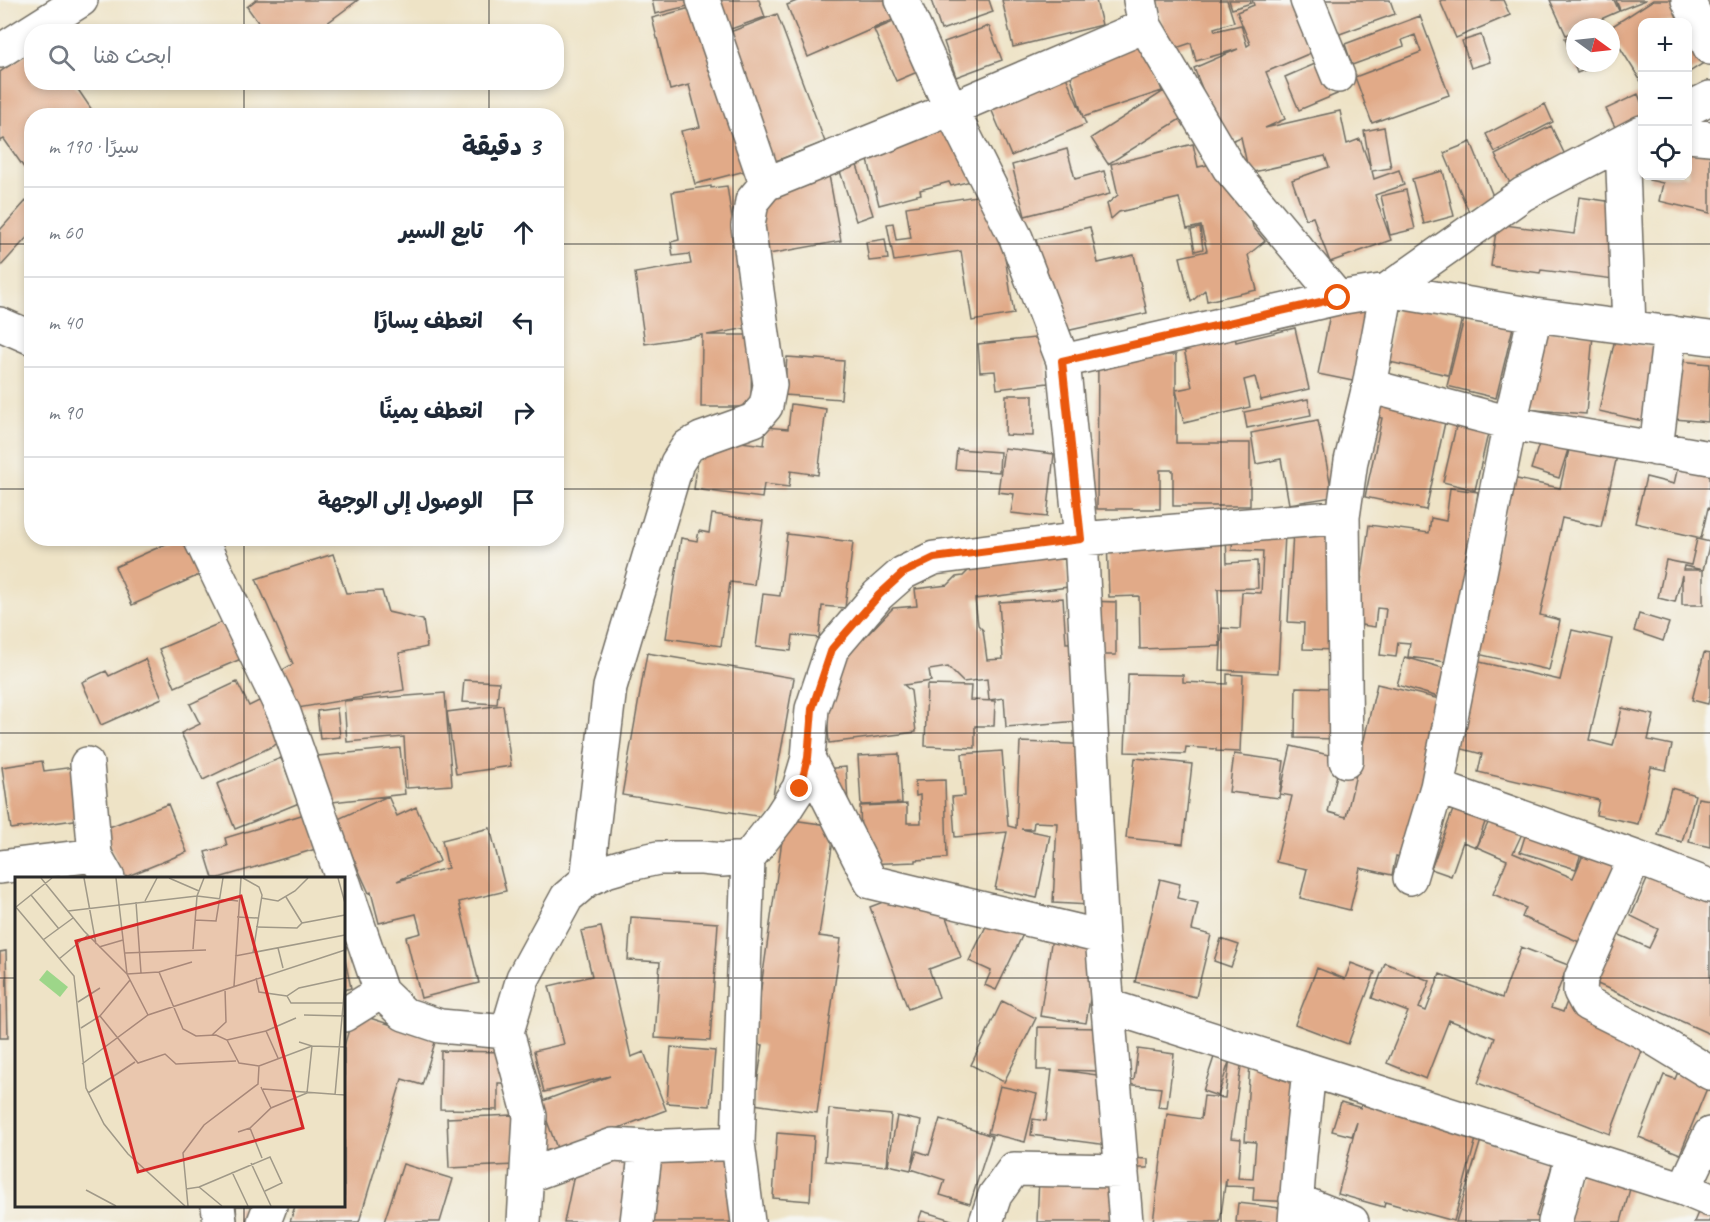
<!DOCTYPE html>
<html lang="ar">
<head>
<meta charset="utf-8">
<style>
	:root { --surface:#fff; --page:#f2f2f3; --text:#1f2937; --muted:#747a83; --line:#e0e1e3 }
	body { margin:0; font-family:Caveat,"Playpen Sans Arabic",sans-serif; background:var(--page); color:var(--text); direction:rtl }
	.controls { position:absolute; right:18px; top:18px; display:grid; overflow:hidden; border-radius:12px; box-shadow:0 3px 9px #0003 }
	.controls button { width:54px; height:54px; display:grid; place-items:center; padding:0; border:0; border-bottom:2px solid var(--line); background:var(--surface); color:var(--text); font:30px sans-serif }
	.compass { position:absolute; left:1566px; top:18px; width:54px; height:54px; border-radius:50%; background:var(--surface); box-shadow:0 3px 9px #0003; rotate:105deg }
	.stop { position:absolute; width:18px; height:18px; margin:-14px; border:4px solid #ea580c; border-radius:50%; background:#fff }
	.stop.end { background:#ea580c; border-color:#fff; box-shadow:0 2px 6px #0008 }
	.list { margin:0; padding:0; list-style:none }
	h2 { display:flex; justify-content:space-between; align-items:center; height:78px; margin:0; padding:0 24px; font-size:26px }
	h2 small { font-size:20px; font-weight:400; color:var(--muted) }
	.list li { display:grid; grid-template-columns:39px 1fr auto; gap:18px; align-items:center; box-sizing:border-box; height:90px; padding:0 24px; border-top:2px solid var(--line) }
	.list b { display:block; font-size:22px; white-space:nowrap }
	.list em { font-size:20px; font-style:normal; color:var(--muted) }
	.icon { flex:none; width:33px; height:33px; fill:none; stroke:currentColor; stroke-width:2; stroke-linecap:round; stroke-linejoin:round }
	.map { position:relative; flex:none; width:1710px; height:1222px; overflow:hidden; direction:ltr }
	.search { position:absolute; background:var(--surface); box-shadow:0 3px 9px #0003; left:24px; top:24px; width:540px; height:66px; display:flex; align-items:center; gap:15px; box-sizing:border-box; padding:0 21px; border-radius:24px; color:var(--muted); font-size:22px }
	.panel { position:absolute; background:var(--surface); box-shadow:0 3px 9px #0003; left:24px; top:108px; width:540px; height:438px; border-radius:24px; direction:rtl }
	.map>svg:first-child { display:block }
	.building { fill:#e1aa88 }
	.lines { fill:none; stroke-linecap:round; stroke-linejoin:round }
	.minor-casing { stroke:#6f6b61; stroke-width:36 }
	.minor { stroke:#fff; stroke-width:33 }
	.route { stroke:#ea580c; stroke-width:8 }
	.grid { fill:none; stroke:#2b2b2b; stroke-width:1.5; stroke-opacity:0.55 }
	.inset-road { fill:none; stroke:#a09988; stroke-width:1.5 }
	.view { fill:#d62828; fill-opacity:0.15; stroke:#d62828; stroke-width:3 }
	.inset-edge { fill:none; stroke:#2b2b2b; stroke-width:3 }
</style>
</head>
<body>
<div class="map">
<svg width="1710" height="1222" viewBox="0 0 1710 1222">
	<rect width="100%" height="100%" fill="#f6f6f2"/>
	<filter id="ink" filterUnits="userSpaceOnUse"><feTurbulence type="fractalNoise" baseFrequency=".0167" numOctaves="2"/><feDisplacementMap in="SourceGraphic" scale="12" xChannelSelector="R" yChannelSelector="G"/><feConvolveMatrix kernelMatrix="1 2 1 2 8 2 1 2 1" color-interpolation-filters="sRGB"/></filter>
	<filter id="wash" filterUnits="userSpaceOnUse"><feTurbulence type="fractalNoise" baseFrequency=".008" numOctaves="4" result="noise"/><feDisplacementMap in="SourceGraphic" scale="24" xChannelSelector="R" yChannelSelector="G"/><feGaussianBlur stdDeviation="1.35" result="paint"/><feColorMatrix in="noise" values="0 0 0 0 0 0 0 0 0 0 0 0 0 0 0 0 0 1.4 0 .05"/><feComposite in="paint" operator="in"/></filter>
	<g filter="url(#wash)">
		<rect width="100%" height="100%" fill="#eee3c6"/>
		<g id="blocks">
			<path class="building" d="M256 0H358L315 32H265L247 7Z
				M652 0H687L688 6 655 14Z
				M718 0H759L765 17 728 30Z
				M799 0H886L895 19 808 57 787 5Z
				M931 0H989L993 12 941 30Z
				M1002 0H1096L1102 25 1013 47Z
				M1154 0H1227L1234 22 1214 28 1215 31 1241 25 1247 46 1250 44 1237 12 1254 5 1252 0H1292L1313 52 1266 72 1285 119 1265 128 1340 111 1347 144 1360 139 1371 170 1364 131 1384 127 1391 168 1372 171 1374 179 1399 170 1404 185 1375 195 1391 240 1330 262 1313 217 1306 219 1292 180 1329 167 1325 156 1249 173 1241 137 1224 144 1194 68 1238 49 1196 61 1191 43 1170 50Z
				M1229 0H1250L1251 3 1232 9Z
				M1324 0H1390L1395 14 1337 35Z
				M1443 0H1503L1510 15 1456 38 1440 1Z
				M1550 0H1614L1619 11 1583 27H1575V31L1566 35Z
				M1616 0H1646L1620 10Z
				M1653 0H1673L1687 22H1642V83L1611 33V27Z
				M702 5 745 171 695 184 681 131 700 127 689 85 670 90 652 18Z
				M777 14 825 142 773 162 725 34Z
				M1420 16 1449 95 1372 123 1355 77 1421 52 1415 35 1402 40 1404 46 1352 65 1345 44Z
				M900 19 922 70 896 81 874 30Z
				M1688 23 1710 59 1688 73Z
				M989 26 1002 60 956 77 944 42Z
				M1143 35 1162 91 1083 117 1066 60Z
				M1481 35 1490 62 1471 68 1462 41Z
				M1575 35V63H1603L1577 73 1565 38Z
				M32 50V82H73L96 116H32V179L4 139 0 141V72Z
				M1322 61 1337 94 1299 110 1285 77Z
				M1064 72 1086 124 1011 156 989 104Z
				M1164 91 1182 118 1108 164 1091 138Z
				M1638 94 1642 104V119L1617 131 1606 109Z
				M1545 104 1553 122 1495 152 1486 134Z
				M956 108 975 180 951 186 949 182 920 190 921 194 879 205 867 156Z
				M1551 126 1565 155 1510 183 1495 155Z
				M1471 142 1495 201 1469 212 1444 153Z
				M1193 144 1198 167 1216 163 1247 202 1253 227 1265 241 1248 255 1257 290 1207 301 1205 290 1191 302 1180 257 1207 251 1201 226 1187 229 1179 198 1119 212 1111 219 1107 204 1118 195 1111 164Z
				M1688 147 1710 152V213L1659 201 1663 183 1649 180 1650 176H1688Z
				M1067 149 1075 179 1104 171 1110 194 1025 216 1012 165Z
				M855 159 873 215 856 221 838 165Z
				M1443 171 1454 216 1424 224 1412 179Z
				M829 175 841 241 752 257 740 192Z
				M711 186V188L727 186 748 328 707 335H752L751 407H701L702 335 645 344 635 273 691 264 689 254 673 256 671 242 679 240 672 192Z
				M1406 190 1415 229 1390 235 1381 196Z
				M995 193 1014 314 972 321 961 251 894 261 887 224 893 223 896 240 911 238 906 207Z
				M1579 197 1613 202 1614 279 1541 270 1540 273 1491 266 1497 224 1574 234Z
				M26 201 32 205V232L0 267V230Z
				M1090 227 1098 263 1134 255 1147 313 1057 333 1036 239Z
				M1200 228 1203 249 1195 251 1191 230Z
				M885 239 888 259 869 261 866 242Z
				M1334 294 1375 303 1358 382 1318 374Z
				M1399 303 1462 318 1448 375 1385 361Z
				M1465 315 1513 327 1496 398 1447 386Z
				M1295 328 1309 389 1261 400 1255 377 1244 380 1250 407 1184 423 1176 390V443H1250V506H1173V470H1160V509H1097L1098 355H1176V390L1192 387 1184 349 1235 337 1236 342Z
				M1530 330 1593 335 1586 414 1523 409Z
				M1044 337 1048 383 997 389 995 371 980 372 978 344Z
				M1615 339 1659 349 1643 421 1599 411Z
				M787 357 844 361 841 399 784 395Z
				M1680 361 1710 364 1708 422 1675 419Z
				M1354 383 1449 404 1426 510 1365 497 1382 418 1348 411Z
				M1006 395H1033V436L1005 435Z
				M1308 399 1311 415 1247 428 1244 412Z
				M791 404 826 409 818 475 791 471 789 487 764 484 762 498 694 489 701 437 764 445 766 427 788 429Z
				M1458 418 1490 425 1475 490 1443 482Z
				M1318 420 1333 497 1289 504 1281 459 1256 464 1251 433Z
				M1543 431 1571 440 1559 478 1531 469Z
				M1572 437 1619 447 1601 527 1562 518 1540 615 1560 620 1549 670 1473 653 1512 478 1560 488Z
				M1004 448 1054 454 1047 517 1011 513 1014 494 998 492Z
				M957 449 1000 452 999 472 955 469Z
				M1710 452V509L1708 508 1701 538 1635 523 1646 477 1674 484 1678 466Z
				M1450 488 1478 492 1455 663 1408 657 1410 643 1398 642 1396 657 1380 655 1386 609 1377 608 1375 627 1355 624 1369 525 1429 533 1431 518 1446 521Z
				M1294 513 1346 516 1339 650 1303 649 1304 623 1288 622Z
				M712 514 763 521 754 585 730 582 721 646 666 638 681 538 697 541 699 531 709 533Z
				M1233 532 1285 534 1278 673 1220 670 1222 628 1240 629 1242 592 1261 593 1263 551 1232 550Z
				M787 534 853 542 845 608 822 606 819 638 793 635 791 651 756 647 763 594 780 596Z
				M1226 534 1227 563 1257 561 1258 588 1218 589 1220 646 1140 649 1139 596 1109 597 1107 539Z
				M179 538H204L217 567 132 605 115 567Z
				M1697 539 1710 542 1703 570 1684 566 1683 570H1703V605H1682V575L1675 602 1658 598 1666 560 1691 565Z
				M1063 544 1068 587 975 599 978 625 983 630 987 660 1003 659 999 602 1063 598 1066 643 1086 642 1091 720 1006 727 1004 698 989 700 987 679 963 682 948 667 929 670 931 681 904 685 911 691 916 732 829 743 824 672 859 636 867 635 893 608 917 606 915 589 948 585 956 577 963 576 983 556Z
				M333 554 346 593 382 591 388 612 423 620 427 647 399 653 404 690 298 708 279 672 293 664 256 579Z
				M1088 601 1116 602V655H1088Z
				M1639 614 1669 623 1663 641 1634 631Z
				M232 618 248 656 175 687 159 649Z
				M1572 630 1612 639 1589 740 1613 746 1622 708 1654 715 1648 740 1672 745 1666 770 1651 767 1638 824 1596 815 1599 800 1478 772 1482 754 1455 747 1475 661 1560 680Z
				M647 653 794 678 769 818 622 795Z
				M1704 653 1710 654V695L1708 704 1692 700Z
				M1405 657 1450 670 1442 698 1397 685Z
				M145 659 162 698 101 725 82 682 106 671 109 676Z
				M1128 674 1183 675V682L1227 684V674L1243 675 1240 752 1216 751V749L1186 747 1185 754 1125 752Z
				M464 680 499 682 497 704 462 702Z
				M237 682 249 706 261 700 281 742 203 780 181 733 200 724 190 704Z
				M1377 684 1448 701 1417 861 1396 856 1392 875 1360 868 1350 910 1300 898 1307 869 1276 862 1292 796 1280 794 1291 746 1341 758 1328 812 1346 817Z
				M927 685 971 686 970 700 995 701 994 726H975V748L925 746Z
				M1296 687 1339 688 1338 739 1295 738Z
				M445 693 452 785 407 788 404 737 347 742 344 701Z
				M503 705 511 766 456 774 447 712Z
				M337 708 340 737 320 739 317 711Z
				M1020 742 1097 745 1090 905 1053 903 1057 823 1034 822 1033 829H1021L1050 835 1037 898 995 889 1007 832 955 837 952 797 965 796 962 754 1002 751 1008 826 1016 828Z
				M400 748 405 794 323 803 318 756Z
				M899 754 902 803 861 805 858 756Z
				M1234 754 1284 761 1279 798 1229 792Z
				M281 758 299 803 235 829 217 784Z
				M1135 758 1192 764 1183 844 1126 838Z
				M42 761 44 771 74 767 81 819 11 829 2 767Z
				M846 767 848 804 822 769Z
				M945 780 947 858 916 860V862L862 864 860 806 907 804V823H921L920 795 916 796 915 781Z
				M1463 783 1495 795 1476 847 1463 842 1451 876 1431 869Z
				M1671 788 1695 795 1682 842 1658 835Z
				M388 796 397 816 416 807 440 861 397 881 448 868 442 840 490 828 506 891 459 902 479 983 421 998 406 937 421 933 416 914 379 923 371 892 369 893 336 820Z
				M1500 797 1532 812 1513 853 1573 878 1594 830 1628 845 1584 944 1522 917 1526 908 1493 894 1507 860 1477 847Z
				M1698 798 1710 800V847L1689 842Z
				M168 804 187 852 123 878 104 829Z
				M1533 811 1589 829 1576 869 1520 852Z
				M308 813 319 848 219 878H213L205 852 227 846 225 838Z
				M785 819 835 826 819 936 841 939 817 1113 754 1104 763 1045 753 1044Z
				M1661 848 1710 871V1034L1591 981 1613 932 1649 948 1658 929 1631 916Z
				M1160 879 1180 884 1177 898 1198 903 1192 930 1211 935 1196 997 1135 982Z
				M933 883 961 957 929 969 939 997 908 1009 870 907Z
				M992 914 1025 930 996 990 985 985 991 971 969 961Z
				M631 917 718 923 710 1041 655 1038 660 962 628 960Z
				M601 927 631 1057 644 1052 666 1110 558 1151 540 1102 610 1076 544 1092 534 1051 564 1044 549 986 592 976 581 931Z
				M1052 937 1099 944 1086 1023 1040 1016Z
				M1221 939 1239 945 1231 967 1214 961Z
				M1521 947 1568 965 1551 1008 1563 1012 1571 991 1653 1022 1610 1134 1478 1083 1495 1038 1449 1020 1426 1079 1387 1063 1408 1012 1372 998 1385 963 1430 981 1419 1008 1426 1011 1440 974 1502 998Z
				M6 951 8 1038H0V952Z
				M344 955 351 988 344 990Z
				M1351 963 1375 972 1348 1044 1295 1024 1317 968 1345 979Z
				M1002 1001 1036 1018 1004 1082 971 1065Z
				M354 1013 436 1039 422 1085 402 1079 359 1222H290L295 1206H344V1046Z
				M1038 1027 1099 1028 1098 1071 1060 1070 1134 1080 1138 1049 1174 1054 1167 1108 1158 1107 1161 1088 1116 1083 1107 1145 1031 1135 1033 1119 1046 1121 1052 1070H1037Z
				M671 1047 715 1051 710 1106 667 1103Z
				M441 1051 509 1052V1083H498V1110L440 1109Z
				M1214 1057 1229 1062 1218 1096 1203 1091Z
				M1230 1057 1242 1059 1231 1138 1241 1139 1238 1178 1253 1179 1256 1142 1245 1141 1250 1062 1306 1065 1297 1202 1253 1200 1254 1187 1226 1186V1178L1220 1222H1153L1167 1114 1201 1119 1204 1096 1225 1098Z
				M1683 1060 1710 1081 1680 1154 1639 1137 1664 1075 1675 1079Z
				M1000 1086 1037 1094 1025 1142 988 1133Z
				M1341 1102 1361 1108 1362 1104 1477 1135 1454 1221 1385 1202 1384 1207 1338 1194 1357 1122 1352 1136 1332 1131Z
				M829 1109 891 1115 887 1166 825 1161Z
				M513 1115 515 1165 449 1168 447 1118Z
				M897 1116 921 1121 911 1170 888 1165Z
				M940 1119 992 1136 970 1204 940 1195 945 1180 911 1169 917 1151 929 1155Z
				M777 1133 814 1136 810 1201 773 1198Z
				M663 1140 751 1161 736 1222H653Z
				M1481 1140 1553 1163 1536 1216 1542 1219 1541 1222H1456Z
				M579 1151 638 1163 626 1222H564Z
				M1040 1154 1148 1159V1168H1130L1127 1222H1037Z
				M1583 1160 1634 1174 1621 1222H1566Z
				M403 1164 453 1179 440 1222H384Z
				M1238 1203 1306 1211 1305 1222H1236Z
				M1702 1203 1710 1206V1219L1709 1222H1694Z
				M236 1206H266L260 1222H237Z
				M922 1211 955 1221V1222H918Z"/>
		</g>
	</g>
	<g filter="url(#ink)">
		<use href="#blocks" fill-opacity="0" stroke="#6f6b61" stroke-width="1.5"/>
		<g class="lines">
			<g class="minor-casing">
				<path id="minor" d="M703 0 766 184
					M902 0 951 109 1016 238 1063 361 1081 539 1102 937 1126 1222
					M1140 0 1145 26 1229 168 1338 298
					M1307 0 1338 76
					M1688 0 1710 48
					M0 51 81 0
					M1688 109 1710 98
					M1688 136 1710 138
					M1622 143 1629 327
					M0 324 32 338
					M1063 361 1338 298 1387 290 1535 315 1710 338
					M1369 386 1510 423 1710 458
					M1656 449 1670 332
					M200 538 284 713 342 878
					M808 758 871 882 1102 937
					M1346 761 1343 517 1351 461 1369 386 1387 290 1523 194 1642 132
					M87 764 95 855 108 878
					M1437 787 1635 857 1710 886
					M1635 857 1581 978 1580 991 1587 1004 1643 1032 1710 1073
					M0 867 95 855
					M1410 878 1437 787 1510 423 1535 315
					M587 880 610 687 677 463 688 446 701 439 754 420 766 406 770 385 748 226 752 201 766 184 951 109 1145 26
					M344 883 381 992 404 1014 440 1026 507 1032
					M1108 1006 1684 1189 1710 1200
					M344 1015 381 992
					M738 1143 748 858
					M527 1176 613 1145 646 1147 738 1143 748 1222
					M1684 1189 1710 1134
					M1296 1200 1352 1222
					M218 1206 220 1222
					M264 1222 270 1206
					M524 1222 530 1116 507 1032 523 978 567 897 587 880 606 871 630 864 658 858H702L722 860 748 858 781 816 799 788 808 758 812 709 832 649 878 595 903 573 934 558 1081 539 1343 517
					M637 1222 646 1147
					M986 1222 995 1195 1014 1169 1122 1171
					M1295 1222 1300 1155 1309 1070
					M1555 1222 1573 1154"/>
			</g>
			<use href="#minor" class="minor"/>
		</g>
	</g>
	<g class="lines" filter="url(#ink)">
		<path class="route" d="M800 789 808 758 812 709 832 649 879 595 903 573 934 558 1081 539 1062 361 1338 298"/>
	</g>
	<path class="grid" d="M244 0V32M489 0V32M733 0V1222M977 0V1222M1221 0V1222M1466 0V1222M244 82V116M489 82V116M0 244H32M556 244H1710M0 489H32M556 489H1710M244 538V878M489 538V1222M0 733H1710M0 978H16M344 978H1710M244 1206V1222"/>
	<g transform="translate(15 877)">
		<rect width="330" height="330" fill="#eee3c6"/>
		<path d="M32 93 53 110 45 120 24 103Z" fill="#9dd689"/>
		<path class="inset-road" d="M26 1 69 54 112 97 144 95 177 85M69 1 81 67M101 1 112 97 133 138M154 1 184 14M228 1 244 10 247 18 238 76M323 1 330 26M16 18 44 52M271 20 287 46M246 21 263 24 280 14 293 1M130 24 142 1M121 25 126 96M0 29 59 99 71 211 89 247 113 277 170 329M1 30 37 1M53 34 182 19 223 24M222 40 243 41M180 43 201 44 208 1M241 50 282 51 287 46 330 38M28 63 58 41M84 70 108 63M263 71 268 91M178 72 182 19 189 1M110 76 191 73M220 79 330 58M44 82 73 58M144 95 168 152 181 159 201 158 212 163 224 186 244 189 297 169 330 170M241 101 244 115 272 119M219 109 226 1M63 125 85 111M328 126H276L272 119 284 111 330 101M289 138 330 139M85 139 123 186 150 177 161 187 221 184M66 151 85 139 115 103M197 158 211 145 210 112M212 163 251 154M263 181 251 154 281 141M67 187 133 138 330 73M246 210 256 231M248 212 330 218M73 216 120 185M320 218 330 107M235 251 247 281M223 255 235 251 256 231 292 216 297 169 284 165M236 286 256 329M217 295 233 329M184 310 255 280 267 306 250 314M171 312 184 310 207 329M71 313 101 329M173 329 168 276 189 248 243 207 244 189"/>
		<path class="view" d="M226 19 288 251 123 295 61 64Z"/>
		<rect width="330" height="330" class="inset-edge"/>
	</g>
</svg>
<div class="controls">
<button>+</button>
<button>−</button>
<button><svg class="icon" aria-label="locate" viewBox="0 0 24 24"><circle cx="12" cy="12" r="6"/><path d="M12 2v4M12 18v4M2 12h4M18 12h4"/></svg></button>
</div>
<svg class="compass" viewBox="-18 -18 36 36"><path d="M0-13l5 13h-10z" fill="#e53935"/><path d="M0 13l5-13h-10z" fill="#747a83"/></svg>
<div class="stop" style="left:1338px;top:298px"></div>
<div class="stop end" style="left:800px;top:789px"></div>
<div class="search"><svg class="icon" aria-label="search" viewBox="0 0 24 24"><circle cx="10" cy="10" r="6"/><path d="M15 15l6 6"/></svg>ابحث هنا</div>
<section class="panel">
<h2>3 دقيقة<small>سيرًا · 190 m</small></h2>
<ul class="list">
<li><svg class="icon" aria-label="ahead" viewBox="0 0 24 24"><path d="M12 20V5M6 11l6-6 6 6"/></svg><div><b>تابع السير</b></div><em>60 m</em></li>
<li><svg class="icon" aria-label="left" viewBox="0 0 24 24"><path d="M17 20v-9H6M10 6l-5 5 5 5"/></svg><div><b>انعطف يسارًا</b></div><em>40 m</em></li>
<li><svg class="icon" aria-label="right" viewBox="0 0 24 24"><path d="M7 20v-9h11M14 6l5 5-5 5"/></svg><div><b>انعطف يمينًا</b></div><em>90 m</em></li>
<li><svg class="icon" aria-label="arrive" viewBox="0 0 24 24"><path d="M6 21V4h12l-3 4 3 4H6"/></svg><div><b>الوصول إلى الوجهة</b></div></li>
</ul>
</section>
</div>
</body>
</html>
